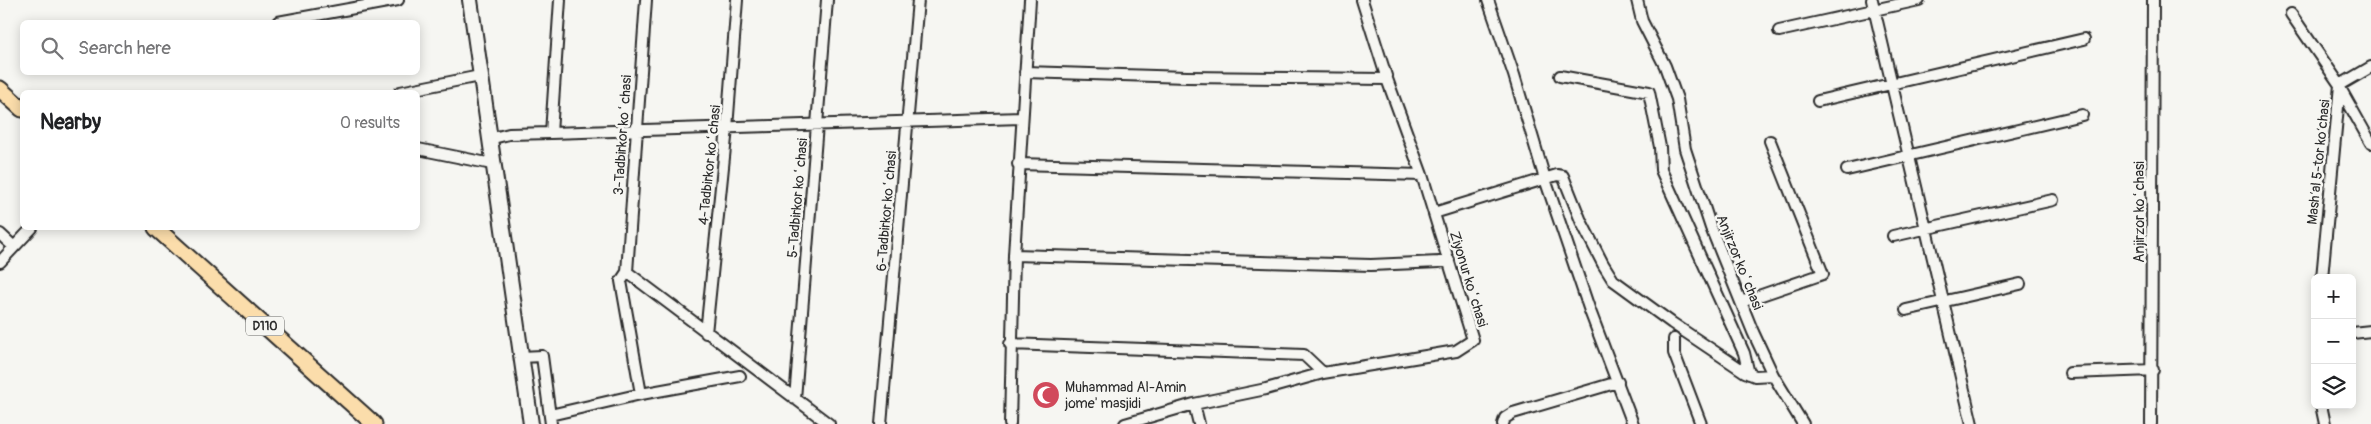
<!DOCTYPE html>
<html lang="en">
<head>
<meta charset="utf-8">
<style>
	:root { --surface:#fff; --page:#f6f6f6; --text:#202124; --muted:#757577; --line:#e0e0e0 }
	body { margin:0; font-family:Pangolin,sans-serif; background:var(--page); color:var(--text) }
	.controls { position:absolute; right:15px; bottom:15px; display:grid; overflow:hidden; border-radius:8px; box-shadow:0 2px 12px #0003 }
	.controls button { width:45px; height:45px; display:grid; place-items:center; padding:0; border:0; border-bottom:1px solid var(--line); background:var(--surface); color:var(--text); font:25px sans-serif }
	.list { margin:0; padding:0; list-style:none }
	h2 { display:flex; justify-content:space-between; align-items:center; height:65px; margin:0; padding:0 20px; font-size:21px }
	h2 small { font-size:16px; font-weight:400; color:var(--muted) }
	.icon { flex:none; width:28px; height:28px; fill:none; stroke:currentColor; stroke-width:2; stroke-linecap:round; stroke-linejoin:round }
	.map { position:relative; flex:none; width:2371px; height:424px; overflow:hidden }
	.search { position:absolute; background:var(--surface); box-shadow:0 2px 12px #0003; left:20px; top:20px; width:400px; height:55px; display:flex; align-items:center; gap:12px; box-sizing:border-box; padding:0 18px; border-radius:8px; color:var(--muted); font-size:19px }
	.panel { position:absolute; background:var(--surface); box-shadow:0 2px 12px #0003; left:20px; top:90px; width:400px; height:140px; border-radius:8px }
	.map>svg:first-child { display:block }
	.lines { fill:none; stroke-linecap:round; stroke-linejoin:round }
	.street-casing { stroke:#2b2b2b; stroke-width:14 }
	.secondary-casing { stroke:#2b2b2b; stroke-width:18 }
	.primary-casing { stroke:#2b2b2b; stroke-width:19 }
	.street { stroke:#f6f6f2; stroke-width:10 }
	.secondary { stroke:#f6f6f2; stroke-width:14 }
	.primary { stroke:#fbddab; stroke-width:15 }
	.labels { text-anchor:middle; stroke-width:5; stroke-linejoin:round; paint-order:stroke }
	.shield { fill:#f6f6f2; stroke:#686867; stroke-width:1 }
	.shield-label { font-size:12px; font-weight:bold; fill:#2b2b2b }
	.street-label { font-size:14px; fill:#2b2b2b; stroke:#f6f6f2 }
	.poi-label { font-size:14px; fill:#2b2b2b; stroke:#f6f6f2; text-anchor:start }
</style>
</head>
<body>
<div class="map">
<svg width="2371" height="424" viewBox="0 0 2371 424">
	<rect width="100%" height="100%" fill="#f6f6f2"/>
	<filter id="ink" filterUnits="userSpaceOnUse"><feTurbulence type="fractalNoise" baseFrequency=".02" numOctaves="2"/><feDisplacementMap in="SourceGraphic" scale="10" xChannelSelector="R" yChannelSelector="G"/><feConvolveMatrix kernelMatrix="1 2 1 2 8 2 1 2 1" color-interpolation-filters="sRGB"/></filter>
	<g filter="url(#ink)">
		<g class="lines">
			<g class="street-casing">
				<path id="street" d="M1488 0 1514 75 1545 179 1590 311 1633 424
					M1637 0 1642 21 1665 66 1677 99 1685 149 1711 228 1753 332 1773 375 1803 424
					M1872 0 1972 424
					M2291 14 2340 85
					M278 22 398 0
					M1779 31 1919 0
					M1025 72 1187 77 1387 79
					M1560 76 1649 92 1660 147 1661 170 1744 353 1749 374
					M2340 88 2371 143
					M400 92 480 76
					M1818 101 2084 39
					M551 133 560 0
					M489 139 509 134 551 133 1021 118
					M418 149 492 164
					M1018 164 1422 175
					M1847 170 2082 115
					M1434 213 1557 175 1563 176 1581 221 1603 264 1613 280 1672 323 1745 372 1755 376 1773 375
					M0 234 14 247
					M1893 236 2053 200
					M1014 255 1371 265 1439 262 1449 260
					M0 262 32 228
					M627 272 829 424
					M2322 278 2340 85 2371 67
					M1741 302 1823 274 1770 141
					M1906 310 2020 284
					M706 333 727 128 737 0
					M2352 333 2371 331
					M1674 339V353L1701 424
					M1010 344 1304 355 1323 373
					M521 357 542 356 551 424
					M2070 373 2153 370
					M641 394 621 281 627 272 646 0
					M795 399 827 0
					M1194 404 1199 424
					M2321 405 2325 424
					M550 415 641 394 740 376
					M881 424 918 0
					M1010 424 1014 255 1030 0
					M1125 424 1194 404 1266 389 1323 373 1456 351 1473 340 1422 175 1387 79 1362 0
					M1503 424 1505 418 1513 413 1618 382
					M2151 424 2153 0"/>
			</g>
			<g class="secondary-casing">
				<path id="secondary" d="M470 0 531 424"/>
			</g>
			<g class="primary-casing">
				<path id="primary" d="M0 89 22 109
					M156 228 374 424"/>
			</g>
			<use href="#street" class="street"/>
			<use href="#secondary" class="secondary"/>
			<use href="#primary" class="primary"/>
		</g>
	</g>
	<defs>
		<g id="mosque-disc" transform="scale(1.4375)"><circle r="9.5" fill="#d1495b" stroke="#f6f6f2"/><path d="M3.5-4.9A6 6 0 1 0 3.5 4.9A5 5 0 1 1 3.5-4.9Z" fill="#fff"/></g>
	</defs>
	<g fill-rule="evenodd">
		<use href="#mosque-disc" x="1046" y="395"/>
	</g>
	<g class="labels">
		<rect class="shield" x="246" y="316.5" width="38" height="19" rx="4"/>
		<g class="shield-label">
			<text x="265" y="330">D110</text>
		</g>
		<g class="street-label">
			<text transform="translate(622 135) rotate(-86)" y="5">3-Tadbirkor koʻchasi</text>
			<text transform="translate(2318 162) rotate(-84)" y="5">Mashʼal 5-tor koʼchasi</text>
			<text transform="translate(709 165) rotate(-84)" y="5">4-Tadbirkor koʻchasi</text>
			<text transform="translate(797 198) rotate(-85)" y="5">5-Tadbirkor koʻchasi</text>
			<text transform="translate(886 211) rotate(-85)" y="5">6-Tadbirkor koʻchasi</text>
			<text transform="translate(2139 212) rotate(-90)" y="5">Anjirzor koʻchasi</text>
			<text transform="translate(1740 262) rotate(68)" y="5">Anjirzor koʻchasi</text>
			<text transform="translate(1469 279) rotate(73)" y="5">Ziyonur koʻchasi</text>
		</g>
		<g class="poi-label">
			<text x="1065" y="392">Muhammad Al-Amin<tspan x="1065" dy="16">jome' masjidi</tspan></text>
		</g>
	</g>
</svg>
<div class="controls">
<button>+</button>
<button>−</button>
<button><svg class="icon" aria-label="layers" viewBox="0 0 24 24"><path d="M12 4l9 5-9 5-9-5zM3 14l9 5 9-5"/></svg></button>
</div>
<div class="search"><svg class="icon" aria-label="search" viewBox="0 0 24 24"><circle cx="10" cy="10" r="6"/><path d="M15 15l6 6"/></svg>Search here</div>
<section class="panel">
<h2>Nearby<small>0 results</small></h2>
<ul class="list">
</ul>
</section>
</div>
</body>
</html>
